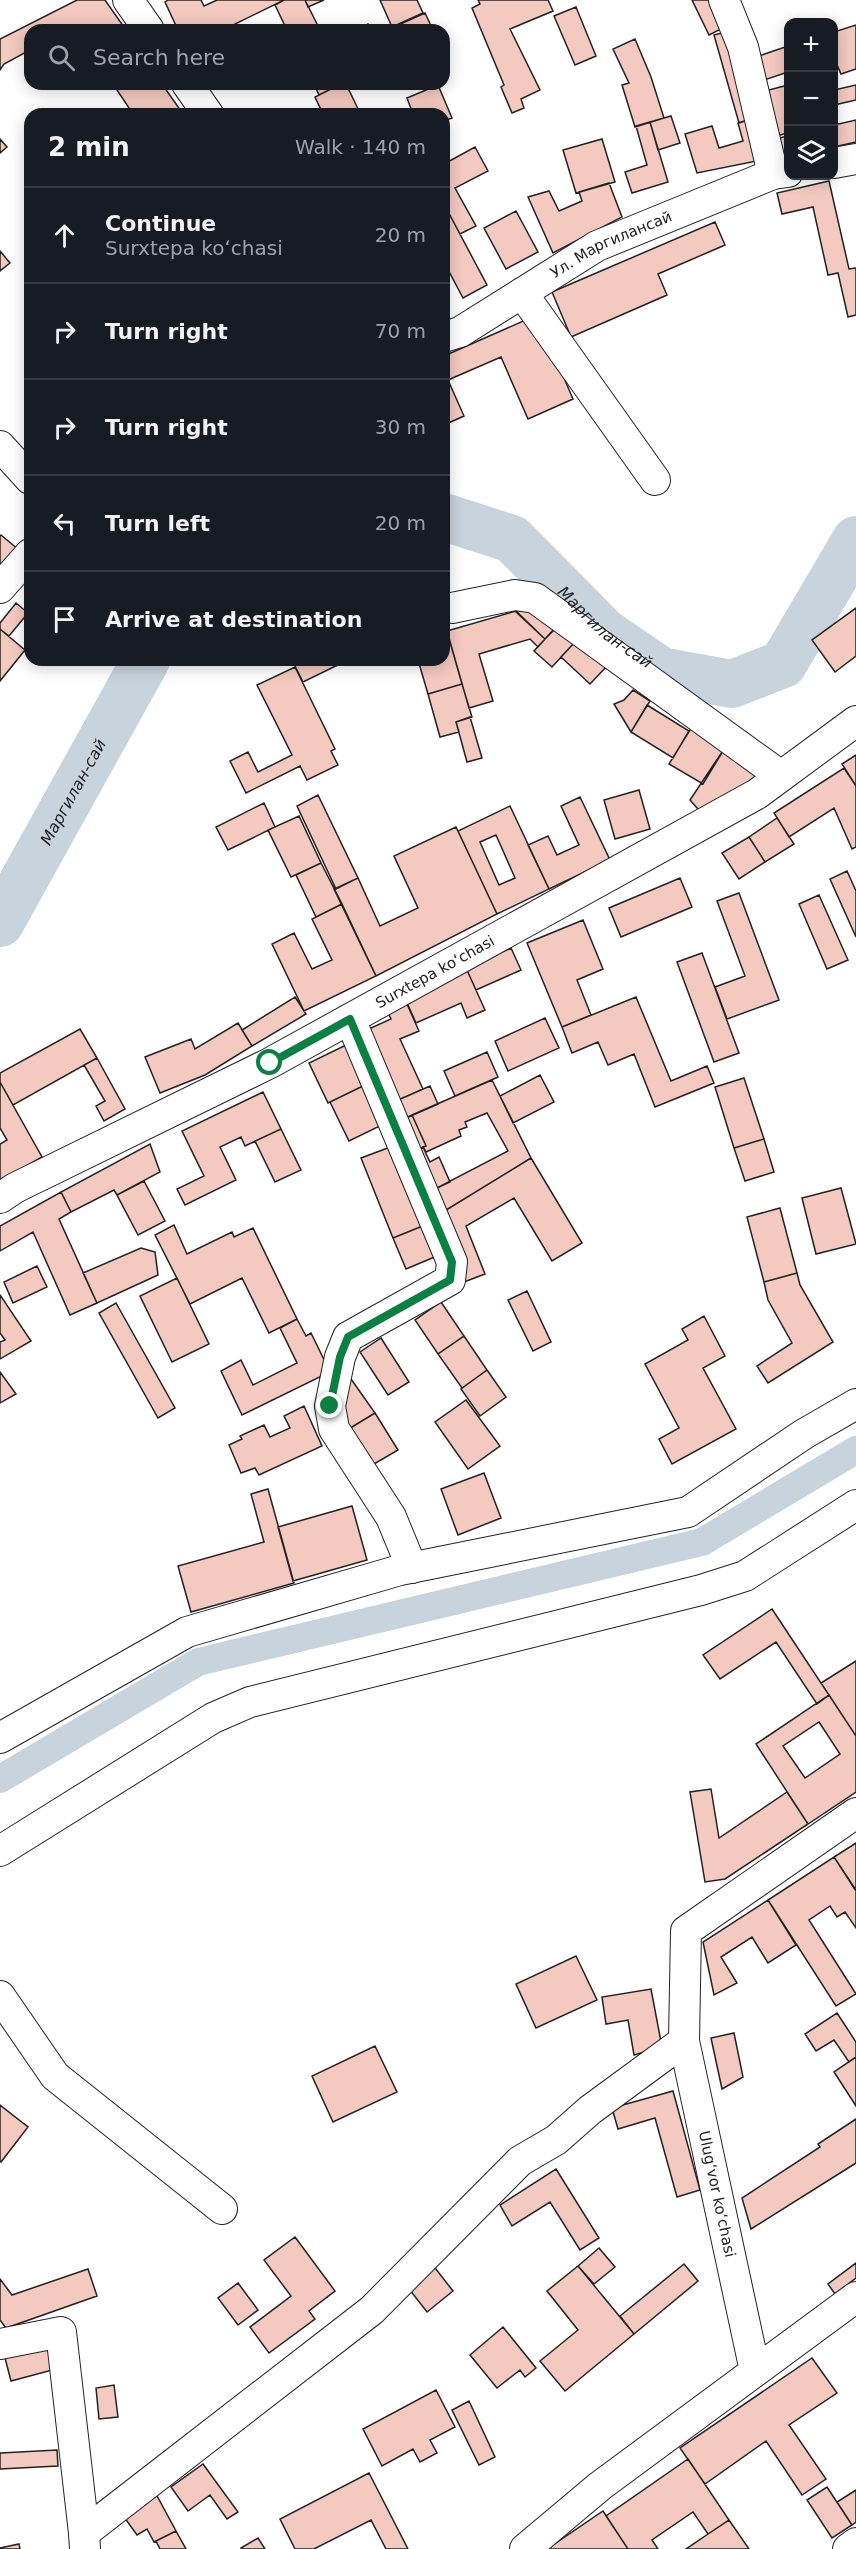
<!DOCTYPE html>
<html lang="en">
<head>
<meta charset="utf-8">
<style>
	:root { --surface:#171b24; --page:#20242c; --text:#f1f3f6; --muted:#9ea1a6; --line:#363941 }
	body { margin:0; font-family:"DejaVu Sans",sans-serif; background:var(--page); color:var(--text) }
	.controls { position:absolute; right:18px; top:18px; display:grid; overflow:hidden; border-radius:12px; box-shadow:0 3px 15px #0003 }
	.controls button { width:54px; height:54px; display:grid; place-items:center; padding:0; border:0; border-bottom:2px solid var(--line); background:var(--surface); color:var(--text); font:30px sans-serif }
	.stop { position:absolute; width:18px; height:18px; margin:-14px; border:4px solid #0b8043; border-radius:50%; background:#fff }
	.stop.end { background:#0b8043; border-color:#fff; box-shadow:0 2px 6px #0008 }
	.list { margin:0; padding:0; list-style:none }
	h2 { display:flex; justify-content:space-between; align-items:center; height:78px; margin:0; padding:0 24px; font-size:26px }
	h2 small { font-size:20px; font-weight:400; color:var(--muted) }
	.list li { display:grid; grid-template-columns:39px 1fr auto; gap:18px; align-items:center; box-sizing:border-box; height:96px; padding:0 24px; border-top:2px solid var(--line) }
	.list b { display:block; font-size:22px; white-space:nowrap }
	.list p { margin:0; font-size:20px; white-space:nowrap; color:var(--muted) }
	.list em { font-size:20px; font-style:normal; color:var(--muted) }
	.icon { flex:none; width:33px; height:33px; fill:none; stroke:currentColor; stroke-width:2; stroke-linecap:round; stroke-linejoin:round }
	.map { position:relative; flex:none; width:856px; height:2549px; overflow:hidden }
	.search { position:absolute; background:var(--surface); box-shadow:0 3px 15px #0003; left:24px; top:24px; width:426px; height:66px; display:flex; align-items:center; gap:15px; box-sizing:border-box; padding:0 21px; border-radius:18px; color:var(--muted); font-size:22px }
	.panel { position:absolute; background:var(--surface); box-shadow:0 3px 15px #0003; left:24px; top:108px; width:426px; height:558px; border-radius:18px }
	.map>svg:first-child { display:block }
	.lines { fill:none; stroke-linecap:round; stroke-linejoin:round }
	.canal { stroke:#c7d3dd; stroke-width:28 }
	.river { stroke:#c7d3dd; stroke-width:48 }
	.building { fill:#f3c9c0; stroke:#222; stroke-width:1.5; fill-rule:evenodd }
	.minor-casing { stroke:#222; stroke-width:32 }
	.minor { stroke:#fff; stroke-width:30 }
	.route { stroke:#0b8043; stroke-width:8 }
	.labels { text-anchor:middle; stroke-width:4.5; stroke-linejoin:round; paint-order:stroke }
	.street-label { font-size:15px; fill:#222; stroke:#fff }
	.water-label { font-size:16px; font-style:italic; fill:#222; stroke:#fff }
</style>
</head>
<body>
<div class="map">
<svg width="856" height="2549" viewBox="0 0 856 2549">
	<rect width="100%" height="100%" fill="#fff"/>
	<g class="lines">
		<path class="canal" d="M0 1779 198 1662 702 1542 856 1450"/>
		<g class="river">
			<path id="s1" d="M444 517 512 539 604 632 661 671 732 684 783 664 856 540"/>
			<path id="s2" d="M0 923 146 660"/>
		</g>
	</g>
	<path class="building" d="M77 0H105L126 30H78L75 26 67 30H30V50L4 64 0 70V39Z
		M168 0H201L204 6 217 0H284L223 30H178L165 2Z
		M284 0H305L320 30H287L275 5Z
		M305 0H324L308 7Z
		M380 0H417L423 13 392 27Z
		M478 0H548L553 11 510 29 540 90 521 99 524 108 512 113 501 87 504 85 472 8 480 4Z
		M692 0H714L727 26 709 35Z
		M576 7 596 56 575 65 554 16Z
		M425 13 433 30H398L396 26Z
		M368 24 371 30H357Z
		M856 25V69L841 74 834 58V32Z
		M729 31 754 118 739 123 714 35Z
		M635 39 651 77 664 118 635 127 622 85 629 83 613 49Z
		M788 46V72L761 81 753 58Z
		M113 84H162L181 111 176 114H133Z
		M314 84H341L319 95Z
		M341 84H346L359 111 353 114H323L315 97Z
		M438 85 452 118 444 121V114H413L407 98Z
		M788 85V133L776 136 765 91Z
		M856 85V100L834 105V90Z
		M671 116 680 143 658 150 650 122Z
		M754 118 766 159 697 173 685 134 712 126 719 148 743 141 738 123Z
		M856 120V142L834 147V125Z
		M650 122 668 182 632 193 625 172 647 165 636 126Z
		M788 136V158L772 162 767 141Z
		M0 139 7 147 0 153Z
		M602 139 615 182 576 193 563 150Z
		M475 147 488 171 455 188 476 226 460 234 444 204V164Z
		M829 181 849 269 856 268V315L848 317 838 273 828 275 813 207 782 214 777 193Z
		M609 183 622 217 553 253 528 197 549 191 559 211 582 201 579 192Z
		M444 204 487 285 463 298 444 262Z
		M516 211 538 252 506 269 484 228Z
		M715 222 725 245 658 274 667 295 571 337 552 292Z
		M0 251 10 263 0 271Z
		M537 315 573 399 528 419 501 357 448 380 464 416 444 425V356Z
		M1 535 19 550 0 572V536Z
		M527 600 557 627 545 639 516 612Z
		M16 603 28 613 9 636 0 629V623Z
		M856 608V656L835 672 812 640Z
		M516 611 545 639 538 647 530 639 479 654 493 701 469 708 447 631Z
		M555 628 573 644 552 667 534 651Z
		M0 629 25 650 0 681Z
		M448 635 462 684 428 694 418 660H444V636Z
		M578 639 607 666 590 684 561 657Z
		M292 660H348L303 682Z
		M295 667 335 749 331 751 338 765 307 780 300 766 246 793 230 761 248 752 258 772 292 755 257 685Z
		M462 684 472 717 456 722 459 732 440 737 428 694Z
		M633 690 650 701 631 732 614 704 624 700Z
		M647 705 689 731 673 758 631 732Z
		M470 717 482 758 467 762 456 722Z
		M693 725 726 746 703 784 669 764Z
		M726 746 760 773 705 817 690 800Z
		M856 755V786L842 764Z
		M844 768 856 786V847L852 849 834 808 789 837 774 813Z
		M639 790 650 829 615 839 604 800Z
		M318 795 358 878 336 889 297 806Z
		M580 797 610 860 549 889 528 845 548 836 557 855 579 845 561 806Z
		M264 803 275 827 228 850 216 827Z
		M510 806 549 889 497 914 458 831ZM496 835 515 878 499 885 480 842Z
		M299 816 321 863 291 877 268 830Z
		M777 818 794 844 765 862 749 837Z
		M456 827 497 914 376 976 334 889 358 878 380 926 418 908 394 856Z
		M749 837 765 862 739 879 722 853Z
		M321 863 342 904 316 917 296 875Z
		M847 871 856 891V937L830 879Z
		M680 878 692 907 621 937 609 908Z
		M739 893 779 1000 727 1019 715 987 745 976 717 901Z
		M819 895 848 960 827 969 799 904Z
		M342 904 376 976 304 1011 272 944 294 933 312 969 332 960 312 919Z
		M583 920 603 969 577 980 591 1015 562 1027 527 943Z
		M511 948 521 970 476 990 466 968Z
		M702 953 739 1053 714 1062 677 962Z
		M466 968 485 1010 467 1018 461 1003 416 1023 404 996Z
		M295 997 306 1014 252 1046 242 1030Z
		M636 997 671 1081 707 1066 714 1083 655 1107 634 1054 608 1065 598 1042 572 1053 562 1027Z
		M407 1004 419 1031 400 1039 423 1089 389 1104 358 1034 391 1019 388 1013Z
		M545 1018 559 1048 508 1071 495 1041Z
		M238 1023 252 1046 205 1075 160 1093 145 1057 191 1039 195 1049Z
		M80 1029 97 1058 13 1105 0 1082V1073Z
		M346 1045 365 1085 328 1103 309 1063Z
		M487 1052 498 1077 455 1096 444 1071Z
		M97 1058 125 1109 104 1121 96 1106 105 1101 84 1065Z
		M540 1075 554 1102 513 1123 500 1096Z
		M744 1078 764 1139 734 1148 715 1087Z
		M492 1080 531 1158 438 1215 429 1192 508 1151 487 1113 465 1122 467 1127 459 1130 461 1136 426 1152 423 1147 426 1146 412 1115Z
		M0 1082 42 1157 0 1181V1144L7 1140 0 1128Z
		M365 1085 384 1124 349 1141 330 1102Z
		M430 1086 438 1104 397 1122 389 1104Z
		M263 1092 281 1129 245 1146 241 1137 220 1147 236 1180 185 1205 177 1189 204 1176 182 1131Z
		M412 1115 426 1146 411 1153 397 1122Z
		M281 1129 301 1170 275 1182 255 1141Z
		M764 1139 774 1172 745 1181 734 1148Z
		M150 1144 160 1172 117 1195 114 1190 71 1212 61 1192Z
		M393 1146 425 1225 393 1238 361 1158Z
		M423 1147 430 1162 439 1157 450 1182 429 1192 411 1153Z
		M531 1158 582 1243 552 1261 514 1198 466 1226 485 1274 464 1282 438 1215Z
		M144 1181 165 1221 138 1235 117 1195Z
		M841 1188 856 1244 816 1254 802 1198Z
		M61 1192 71 1212 59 1219 97 1303 70 1315 33 1232 0 1251V1226Z
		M780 1208 797 1273 764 1282 747 1217Z
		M174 1225 187 1254 232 1232 234 1237 253 1228 297 1319 269 1333 242 1278 190 1304 155 1235Z
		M425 1225 437 1256 406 1269 393 1238Z
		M141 1248 155 1252 158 1275 97 1303 83 1273Z
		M37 1266 47 1287 13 1303 4 1282Z
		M797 1273 800 1285 833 1342 768 1383 757 1366 792 1343 768 1300 764 1282Z
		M177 1278 209 1344 172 1362 140 1296Z
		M527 1291 551 1342 533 1351 508 1300Z
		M0 1295 31 1341 0 1359V1342L5 1340 0 1333Z
		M441 1302 464 1336 438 1354 415 1320Z
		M116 1303 175 1408 158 1418 99 1313Z
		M704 1316 725 1356 703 1368 736 1429 672 1464 659 1439 679 1428 645 1364 688 1340 682 1329Z
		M297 1319 306 1336 311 1333 330 1372 242 1415 221 1371 241 1360 253 1385 297 1363 280 1328Z
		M464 1336 487 1370 462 1388 438 1354Z
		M381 1338 409 1382 388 1395 360 1352Z
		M487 1370 506 1397 480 1416 461 1389Z
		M0 1372 16 1394 0 1403Z
		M351 1379 375 1413 347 1430 337 1415Z
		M466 1400 500 1446 468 1469 435 1422Z
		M304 1406 322 1446 259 1475 255 1468 241 1473 229 1445 242 1439 240 1436 264 1425 270 1437 290 1428 284 1416Z
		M375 1413 398 1450 369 1467 347 1430Z
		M484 1473 501 1518 458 1535 441 1489Z
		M268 1489 294 1583 191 1612 178 1566 264 1542 251 1494Z
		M352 1506 367 1560 293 1581 278 1527Z
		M772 1609 829 1695 817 1704 776 1642 720 1679 703 1655Z
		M856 1661V1736L821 1683Z
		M829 1695 856 1736V1792L808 1824 756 1744ZM819 1722 840 1754 805 1778 783 1746Z
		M711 1789 719 1838 787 1792 808 1824 725 1879 705 1882 690 1792Z
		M856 1843V1891L834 1857Z
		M834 1857 856 1890V1928L845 1912 837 1917 830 1906 809 1920 856 1994 836 2006 768 1900Z
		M768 1900 796 1945 768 1963 752 1937 721 1957 737 1983 714 1995 703 1942Z
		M576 1956 597 2000 536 2028 516 1984Z
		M651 1989 662 2047 634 2055 628 2020 606 2024 602 1997Z
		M837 2013 856 2042V2057L849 2062 834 2040 816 2051 805 2034Z
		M734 2033 743 2077 722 2089 711 2038Z
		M375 2046 397 2092 333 2122 312 2076Z
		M856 2057V2106L834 2072Z
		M673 2091 700 2190 677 2197 655 2118 618 2129 612 2108Z
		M0 2105 28 2127 1 2162 0 2161Z
		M856 2119V2163L751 2229 742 2198 820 2147 818 2144Z
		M556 2169 599 2238 580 2250 550 2202 512 2226 500 2205Z
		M295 2237 335 2291 309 2311 315 2319 269 2353 250 2327 291 2296 264 2260Z
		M599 2248 615 2267 594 2284 578 2266Z
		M856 2263V2278L835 2294 828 2284Z
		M432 2264 453 2291 427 2312 406 2285Z
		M684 2264 698 2281 634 2334 620 2316Z
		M578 2266 634 2334 565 2391 540 2361 578 2330 547 2291Z
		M88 2269 97 2296 6 2328 0 2320V2279L12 2295Z
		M238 2283 258 2310 238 2325 218 2298Z
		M503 2327 536 2368 525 2377 520 2370 497 2388 470 2355Z
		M50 2346 56 2369 11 2381 5 2358Z
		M812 2358 837 2393 789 2425 826 2479 802 2495 766 2441 705 2484 680 2448Z
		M114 2385 118 2417 99 2419 96 2388Z
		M436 2390 455 2427 430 2440 437 2453 420 2462 413 2449 382 2466 363 2429Z
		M469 2401 495 2457 479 2465 452 2410Z
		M57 2450 58 2466 0 2469V2453Z
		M688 2459 729 2520 708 2534 693 2512 652 2540 658 2549H628L606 2516Z
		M203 2464 238 2512 227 2519 210 2495 188 2511 171 2487Z
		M369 2473 408 2549H386L371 2520 314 2549H295L280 2519Z
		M827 2487 852 2525 832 2538 807 2500Z
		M856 2490V2522L852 2525 837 2502Z
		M156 2494 176 2531 154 2542 147 2529 137 2535 124 2517Z
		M603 2511 628 2549H547Z
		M729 2520 749 2549H686L708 2534Z
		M176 2531 186 2549H160L156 2541Z
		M258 2538 265 2549H241V2548Z
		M19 2544 20 2549H0V2548Z"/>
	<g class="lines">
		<g class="minor-casing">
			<g id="minor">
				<path d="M128 0 149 30"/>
				<path d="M724 0 743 47 773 174"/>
				<path d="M187 84 208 114"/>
				<path d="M834 163 856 159"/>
				<path d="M522 293 655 480"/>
				<path id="s3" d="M444 337 460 332 597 246 773 174 788 172"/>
				<path d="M0 446 30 479"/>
				<path d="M0 588 30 554"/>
				<path d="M452 608 515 595 535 598 781 776"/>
				<path d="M350 1019 452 1262 450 1280 348 1337 340 1357 330 1406 334 1429 391 1517 412 1568"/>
				<path d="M0 1198 15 1188 270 1063 757 794 856 721"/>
				<path d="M0 1738 187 1632 400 1570 688 1512 804 1434 856 1404"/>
				<path d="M0 1851 213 1718 250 1702 701 1590 745 1576 856 1505"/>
				<path d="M0 1996 55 2076 222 2209"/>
				<path d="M0 2344 61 2332 84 2533"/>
				<path d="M755 2371 684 2041 686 1931 856 1813"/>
				<path d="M85 2549 84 2533 372 2310 520 2161 556 2140 590 2110 684 2041"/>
				<path d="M525 2549 600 2486 856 2297"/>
				<path d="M848 2549 856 2543"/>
			</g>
		</g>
		<use href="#minor" class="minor"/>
	</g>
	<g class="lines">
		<path class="route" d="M270 1063 350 1019 452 1262 450 1280 348 1337 340 1357 330 1406"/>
	</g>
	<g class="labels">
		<g class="street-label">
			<text dy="5" stroke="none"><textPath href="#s3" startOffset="192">Ул. Маргилансай</textPath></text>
			<text transform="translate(435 972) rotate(-29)" y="5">Surxtepa koʻchasi</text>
			<text transform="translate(717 2194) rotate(78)" y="5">Ulugʻvor koʻchasi</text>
		</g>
		<g class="water-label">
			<text dy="6" stroke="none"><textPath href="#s1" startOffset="200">Маргилан-сай</textPath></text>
			<text dy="6" stroke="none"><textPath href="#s2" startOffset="150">Маргилан-сай</textPath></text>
		</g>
	</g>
</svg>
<div class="controls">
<button>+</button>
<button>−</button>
<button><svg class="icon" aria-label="layers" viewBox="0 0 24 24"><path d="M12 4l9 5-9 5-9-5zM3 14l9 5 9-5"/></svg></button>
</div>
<div class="stop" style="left:270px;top:1063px"></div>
<div class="stop end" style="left:330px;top:1406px"></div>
<div class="search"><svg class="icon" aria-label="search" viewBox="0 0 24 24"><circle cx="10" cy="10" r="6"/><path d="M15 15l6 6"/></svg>Search here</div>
<section class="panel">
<h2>2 min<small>Walk · 140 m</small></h2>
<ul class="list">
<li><svg class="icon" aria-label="ahead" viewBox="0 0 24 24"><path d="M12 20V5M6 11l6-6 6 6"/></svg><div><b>Continue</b><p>Surxtepa koʻchasi</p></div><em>20 m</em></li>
<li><svg class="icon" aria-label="right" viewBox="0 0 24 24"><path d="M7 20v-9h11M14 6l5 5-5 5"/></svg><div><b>Turn right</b></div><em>70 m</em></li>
<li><svg class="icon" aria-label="right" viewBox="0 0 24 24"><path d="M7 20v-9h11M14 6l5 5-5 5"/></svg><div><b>Turn right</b></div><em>30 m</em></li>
<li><svg class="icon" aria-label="left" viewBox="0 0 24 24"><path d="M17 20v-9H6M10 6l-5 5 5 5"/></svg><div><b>Turn left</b></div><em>20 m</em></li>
<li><svg class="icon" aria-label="arrive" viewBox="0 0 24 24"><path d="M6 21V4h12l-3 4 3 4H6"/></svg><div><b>Arrive at destination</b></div></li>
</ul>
</section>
</div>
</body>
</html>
